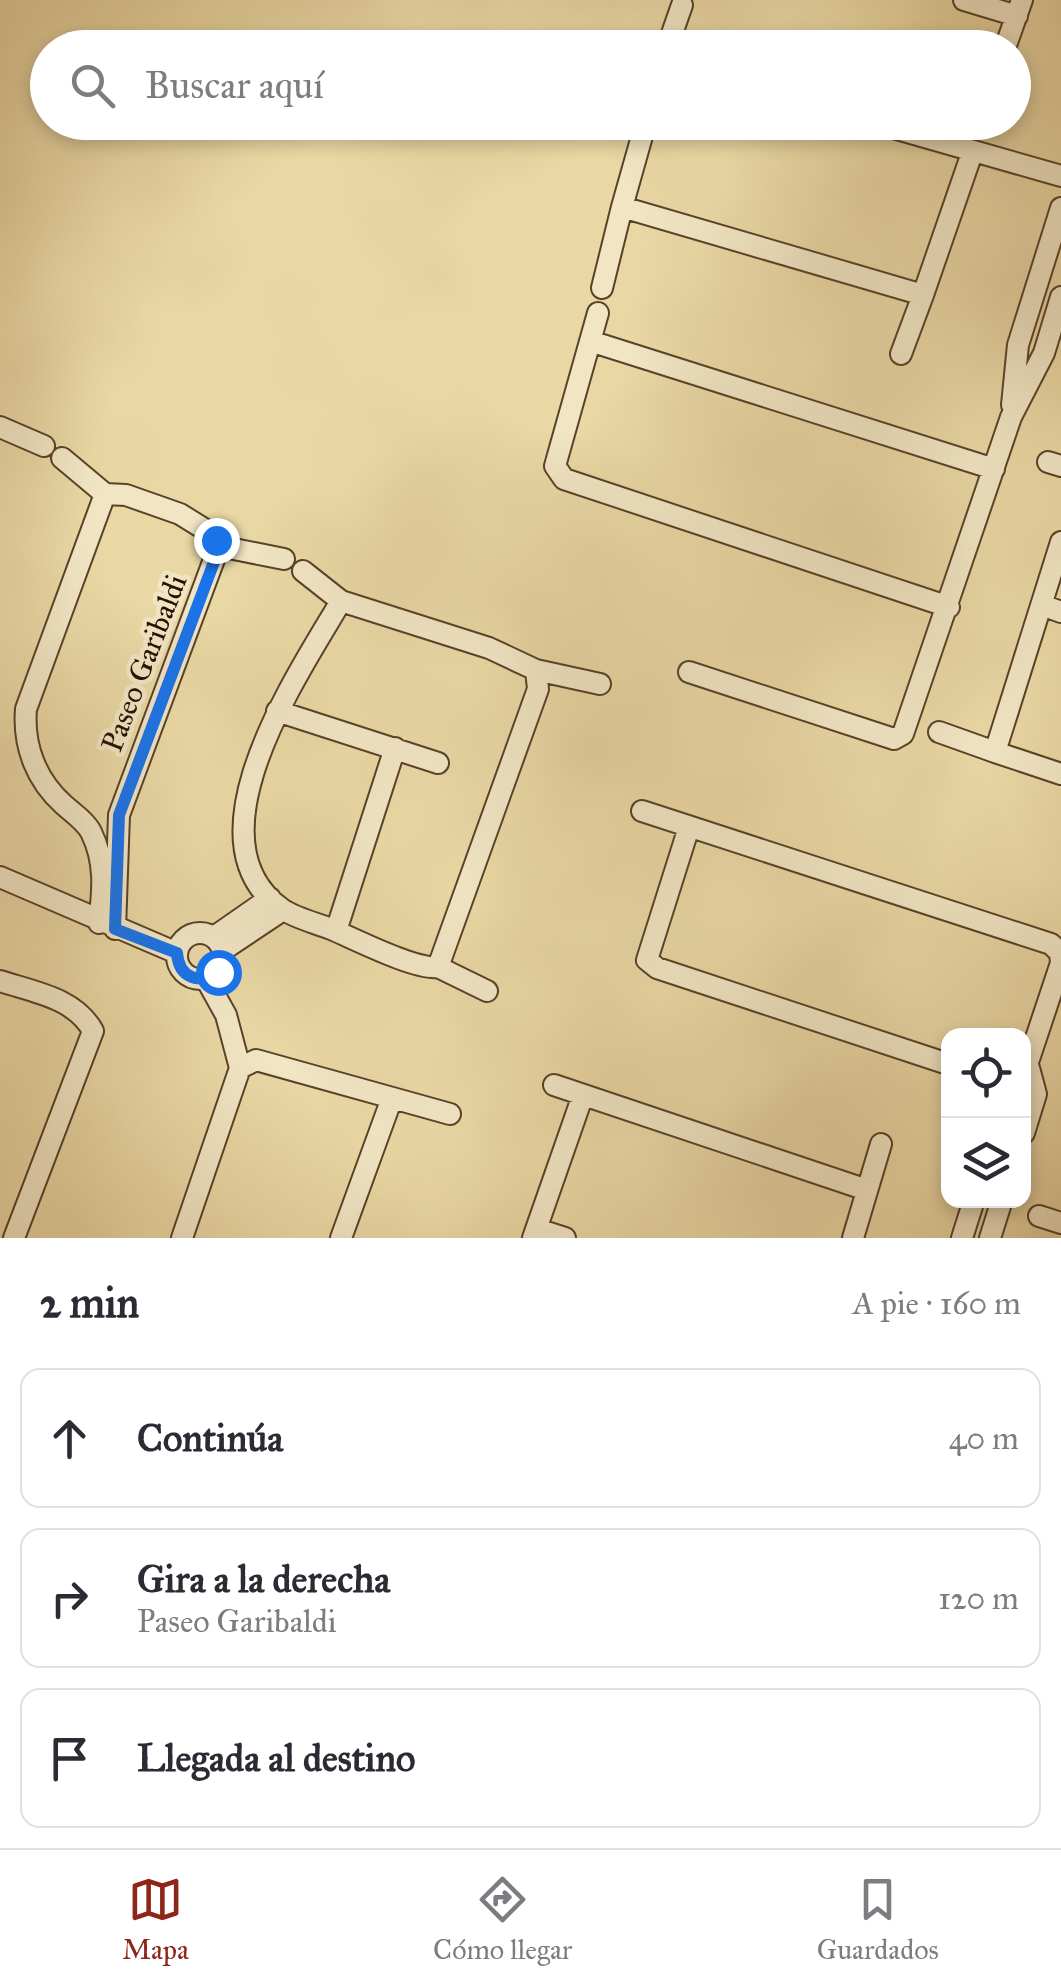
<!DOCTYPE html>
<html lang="es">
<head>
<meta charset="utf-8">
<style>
	:root { --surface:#fff; --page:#f2f2f3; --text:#2b2b33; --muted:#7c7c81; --line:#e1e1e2; --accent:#8f2418 }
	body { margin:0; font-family:"IM FELL Great Primer",serif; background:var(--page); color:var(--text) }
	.controls { position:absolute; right:30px; bottom:30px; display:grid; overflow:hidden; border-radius:20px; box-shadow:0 5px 15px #0003 }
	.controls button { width:90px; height:90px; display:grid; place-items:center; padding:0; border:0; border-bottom:2px solid var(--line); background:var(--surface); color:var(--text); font:50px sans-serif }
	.stop { position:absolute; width:30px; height:30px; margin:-22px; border:8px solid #1a73e8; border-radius:50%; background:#fff }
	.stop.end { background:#1a73e8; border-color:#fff; box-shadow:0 2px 10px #0008 }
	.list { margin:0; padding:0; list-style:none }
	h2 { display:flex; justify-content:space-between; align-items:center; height:130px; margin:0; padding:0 40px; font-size:42px }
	h2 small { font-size:32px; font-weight:400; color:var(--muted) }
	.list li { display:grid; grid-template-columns:65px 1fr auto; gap:30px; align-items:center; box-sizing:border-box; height:140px; margin:0 20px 20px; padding:0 20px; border:2px solid var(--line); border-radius:20px }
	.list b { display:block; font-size:38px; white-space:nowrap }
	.list p { margin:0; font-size:32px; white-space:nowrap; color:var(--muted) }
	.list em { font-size:32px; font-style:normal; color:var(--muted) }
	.icon { flex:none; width:55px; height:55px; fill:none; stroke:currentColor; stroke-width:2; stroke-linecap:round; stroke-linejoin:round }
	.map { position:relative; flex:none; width:1061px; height:1238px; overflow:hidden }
	.search { position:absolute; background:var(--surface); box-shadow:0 5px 15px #0003; left:30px; right:30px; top:30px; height:110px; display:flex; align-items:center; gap:25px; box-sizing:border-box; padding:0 35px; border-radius:55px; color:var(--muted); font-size:38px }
	.sheet { height:610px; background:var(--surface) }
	nav { display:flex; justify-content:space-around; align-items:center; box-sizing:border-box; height:140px; border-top:2px solid var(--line); background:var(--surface); font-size:28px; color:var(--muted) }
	nav a { display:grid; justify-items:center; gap:5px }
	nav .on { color:var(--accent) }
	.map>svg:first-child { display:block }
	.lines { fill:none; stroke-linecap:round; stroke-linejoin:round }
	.minor-casing { stroke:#584229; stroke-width:24 }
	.minor { stroke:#f1e5c4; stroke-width:20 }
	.route { stroke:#1a73e8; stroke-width:12 }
	.labels { text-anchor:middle; stroke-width:9; stroke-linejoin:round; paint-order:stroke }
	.street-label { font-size:30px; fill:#281000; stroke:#f1e5c4 }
</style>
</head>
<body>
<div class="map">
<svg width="1061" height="1238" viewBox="0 0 1061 1238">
	<rect width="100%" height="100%" fill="#e9d7a4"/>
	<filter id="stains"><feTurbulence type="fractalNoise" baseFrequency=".002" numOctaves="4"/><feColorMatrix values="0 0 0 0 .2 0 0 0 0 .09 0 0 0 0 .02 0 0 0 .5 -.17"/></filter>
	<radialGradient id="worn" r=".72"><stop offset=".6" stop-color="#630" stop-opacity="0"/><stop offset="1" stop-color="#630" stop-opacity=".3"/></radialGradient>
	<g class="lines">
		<g class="minor-casing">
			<path id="minor" d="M964 0 1017 16
				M667 48 682 5
				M1005 48 1022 0
				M872 122 1061 176
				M622 207 646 122
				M602 288 622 207 923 295 972 153
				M598 313 555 466 564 479 949 607
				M590 341 994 469
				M901 354 923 295
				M1012 405 1018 345 1061 208
				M0 427 44 446
				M62 458 105 494 126 495 180 514 209 532 219 546 119 815 115 929
				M1048 462 1061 466
				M1061 542 995 752 1061 774
				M219 546 284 559
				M303 571 341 601 489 648 536 670 538 689 438 967C415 970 355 939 331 929 316 923 295 918 282 909 184 840 299 673 341 601
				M1042 605 1061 612
				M536 670 600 684
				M689 672 894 739 903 734 1011 417 1044 353 1061 297
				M277 711 438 763
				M939 732 995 752
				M642 811 1051 944 1060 953 1061 963 1024 1074
				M689 827 647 960 657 968 948 1064
				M0 877 177 953
				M99 923C103 891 106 862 91 832 86 822 73 813 64 805 36 780 23 746 26 709L105 494
				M336 931 395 748
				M177 956a23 23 0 1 1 46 0a23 23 0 1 1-46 0Z
				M214 937 270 898
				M223 950 283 910
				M438 967 487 991
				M0 981C34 992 75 998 93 1031L14 1238
				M240 1068 256 1060 450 1114
				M554 1085 867 1190
				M1024 1133 1036 1094 1029 1068
				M1039 1216 1061 1223
				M537 1229 565 1238
				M182 1238 240 1068 226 1015 206 979
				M341 1238 392 1098
				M533 1238 583 1095
				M853 1238 881 1144
				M962 1238 974 1200
				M990 1238 1002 1200"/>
		</g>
		<use href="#minor" class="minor"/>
	</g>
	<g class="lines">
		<path class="route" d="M216 540 220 546 119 815 115 929 177 953C179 978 199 985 218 972"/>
	</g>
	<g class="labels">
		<g class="street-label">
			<text transform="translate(144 663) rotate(-69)" y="10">Paseo Garibaldi</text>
		</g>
	</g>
	<rect width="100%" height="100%" filter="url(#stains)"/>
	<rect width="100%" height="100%" fill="url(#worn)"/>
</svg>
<div class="controls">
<button><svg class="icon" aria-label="locate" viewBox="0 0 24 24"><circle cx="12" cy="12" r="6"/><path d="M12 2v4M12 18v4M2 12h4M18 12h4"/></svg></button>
<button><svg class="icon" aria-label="layers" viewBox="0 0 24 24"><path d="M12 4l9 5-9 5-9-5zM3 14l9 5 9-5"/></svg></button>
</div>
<div class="stop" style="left:218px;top:972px"></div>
<div class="stop end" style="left:216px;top:540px"></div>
<div class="search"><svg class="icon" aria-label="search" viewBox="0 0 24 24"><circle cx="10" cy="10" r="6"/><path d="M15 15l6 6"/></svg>Buscar aquí</div>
</div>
<section class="sheet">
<h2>2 min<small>A pie · 160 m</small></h2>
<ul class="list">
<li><svg class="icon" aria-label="ahead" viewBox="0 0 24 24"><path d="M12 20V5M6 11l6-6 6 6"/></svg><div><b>Continúa</b></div><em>40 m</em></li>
<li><svg class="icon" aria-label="right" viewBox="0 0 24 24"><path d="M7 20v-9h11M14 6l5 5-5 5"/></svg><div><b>Gira a la derecha</b><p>Paseo Garibaldi</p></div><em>120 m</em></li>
<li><svg class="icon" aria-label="arrive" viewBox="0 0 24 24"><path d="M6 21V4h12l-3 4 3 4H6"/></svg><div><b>Llegada al destino</b></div></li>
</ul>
</section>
<nav>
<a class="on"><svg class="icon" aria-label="map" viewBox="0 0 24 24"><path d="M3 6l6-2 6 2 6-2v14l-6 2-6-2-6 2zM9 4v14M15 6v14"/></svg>Mapa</a>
<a><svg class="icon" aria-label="directions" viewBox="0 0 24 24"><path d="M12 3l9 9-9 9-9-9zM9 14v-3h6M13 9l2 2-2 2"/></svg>Cómo llegar</a>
<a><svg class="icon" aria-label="saved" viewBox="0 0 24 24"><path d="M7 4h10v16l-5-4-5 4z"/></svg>Guardados</a>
</nav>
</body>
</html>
